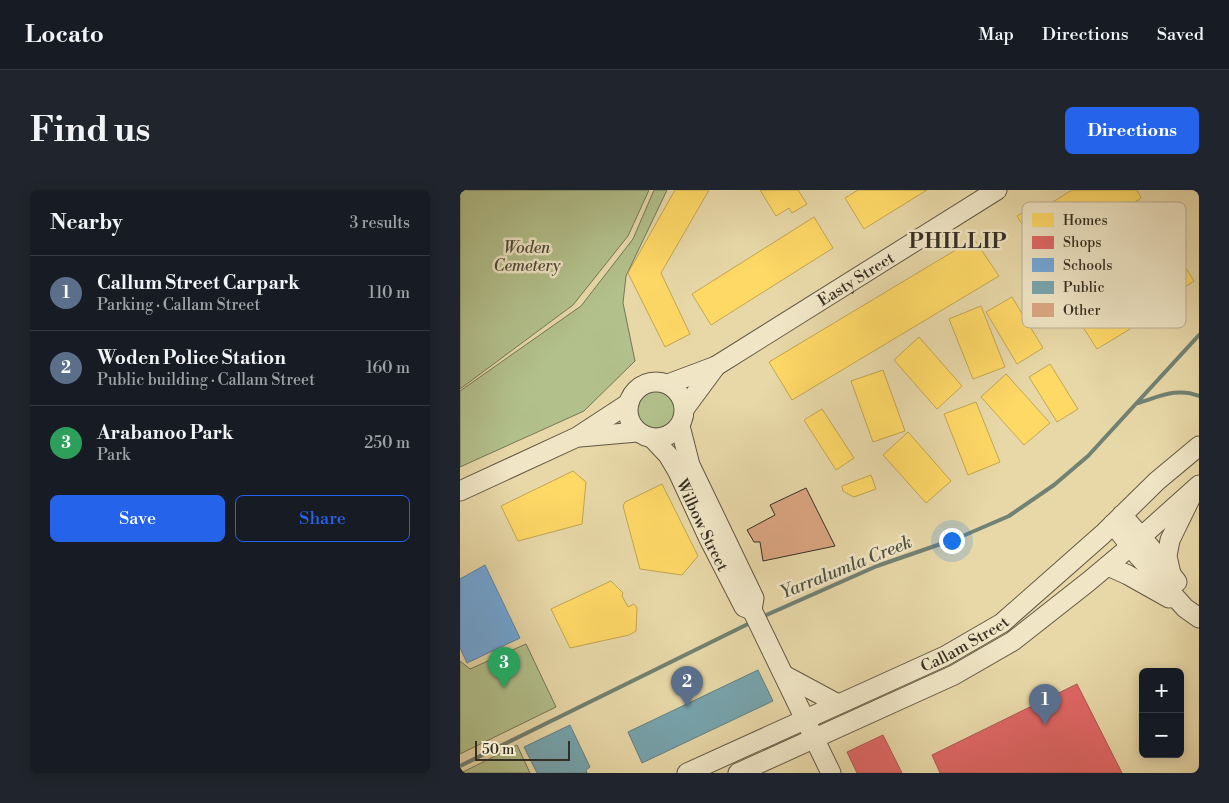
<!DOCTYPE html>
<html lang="en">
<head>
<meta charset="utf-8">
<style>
	:root { --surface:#171b24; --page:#20242c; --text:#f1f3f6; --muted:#9ea1a6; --line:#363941; --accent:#2563eb }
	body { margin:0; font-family:"Libre Bodoni",serif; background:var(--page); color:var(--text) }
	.controls { position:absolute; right:15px; bottom:15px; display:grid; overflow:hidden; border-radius:8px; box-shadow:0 2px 12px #0003 }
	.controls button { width:45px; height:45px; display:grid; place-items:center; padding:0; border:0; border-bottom:1px solid var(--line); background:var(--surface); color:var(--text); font:25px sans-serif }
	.scale { position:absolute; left:15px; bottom:12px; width:95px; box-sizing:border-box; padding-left:5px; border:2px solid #352e24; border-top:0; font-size:14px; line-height:18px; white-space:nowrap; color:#352e24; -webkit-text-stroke:4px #f0e6c6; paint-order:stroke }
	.you { position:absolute; left:491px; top:350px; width:18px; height:18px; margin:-12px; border:4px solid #fff; border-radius:50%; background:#1a73e8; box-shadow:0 0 0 8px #1a73e833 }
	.badge { display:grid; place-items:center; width:32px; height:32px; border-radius:50%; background:var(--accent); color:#fff; font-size:16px; font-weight:700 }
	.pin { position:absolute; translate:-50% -41px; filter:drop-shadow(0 1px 2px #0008) }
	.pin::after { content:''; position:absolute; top:26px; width:18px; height:15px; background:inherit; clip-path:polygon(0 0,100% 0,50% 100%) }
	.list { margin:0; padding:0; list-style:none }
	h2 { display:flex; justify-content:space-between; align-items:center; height:65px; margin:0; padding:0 20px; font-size:21px }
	h2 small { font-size:16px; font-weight:400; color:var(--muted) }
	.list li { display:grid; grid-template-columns:32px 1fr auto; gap:15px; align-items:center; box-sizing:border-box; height:75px; padding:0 20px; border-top:1px solid var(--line) }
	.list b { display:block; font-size:19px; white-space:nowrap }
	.list p { margin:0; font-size:16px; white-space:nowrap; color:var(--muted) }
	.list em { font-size:16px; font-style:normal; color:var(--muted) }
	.actions { display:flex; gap:10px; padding:15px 20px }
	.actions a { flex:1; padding:11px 0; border:1px solid var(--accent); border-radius:8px; text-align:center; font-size:18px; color:var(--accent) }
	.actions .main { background:var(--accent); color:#fff }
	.map { position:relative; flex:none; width:739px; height:583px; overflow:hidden; border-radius:8px }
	header { display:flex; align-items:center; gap:30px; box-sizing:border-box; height:70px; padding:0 25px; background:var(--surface); border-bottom:1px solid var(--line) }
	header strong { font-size:24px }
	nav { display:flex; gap:28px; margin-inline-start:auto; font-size:18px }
	.intro { display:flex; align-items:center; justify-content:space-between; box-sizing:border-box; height:120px; padding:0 30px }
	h1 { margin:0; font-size:35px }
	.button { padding:12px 22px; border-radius:8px; background:var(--accent); color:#fff; font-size:18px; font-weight:700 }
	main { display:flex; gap:30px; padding:0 30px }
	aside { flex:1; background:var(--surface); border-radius:8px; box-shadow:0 2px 12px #0003 }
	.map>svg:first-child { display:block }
	.green { fill:#b2c08b; stroke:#747758 }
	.homes { fill:#ffd966; stroke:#c2a652 }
	.shops { fill:#e06666; stroke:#ad5552 }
	.schools { fill:#6fa8dc; stroke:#5e83a5 }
	.public { fill:#76a5af; stroke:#628185 }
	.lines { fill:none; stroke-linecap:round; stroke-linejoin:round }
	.stream { stroke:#708274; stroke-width:4 }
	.building { fill:#dba682; stroke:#352e24 }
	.minor-casing { stroke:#625845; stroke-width:21 }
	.minor { stroke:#f0e6c6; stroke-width:19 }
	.labels { text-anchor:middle; stroke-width:5; stroke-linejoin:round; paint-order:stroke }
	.park-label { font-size:16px; font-style:italic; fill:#4e4b39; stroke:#f0e6c6 }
	.street-label { font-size:16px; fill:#352e24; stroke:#f0e6c6 }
	.water-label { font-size:18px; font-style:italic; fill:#4e5145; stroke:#f0e6c6 }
	.district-label { font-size:21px; font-weight:bold; letter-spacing:1px; fill:#352e24; stroke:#f0e6c6 }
	.key { fill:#f0e6c6; stroke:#b8af95; stroke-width:1 }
	.key-label { font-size:14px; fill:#352e24 }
</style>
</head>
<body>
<header>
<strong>Locato</strong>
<nav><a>Map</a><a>Directions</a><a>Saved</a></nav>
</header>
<div class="intro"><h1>Find us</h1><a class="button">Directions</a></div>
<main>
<aside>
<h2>Nearby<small>3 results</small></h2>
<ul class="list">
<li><span class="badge" style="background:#5c6f8a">1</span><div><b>Callum Street Carpark</b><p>Parking · Callam Street</p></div><em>110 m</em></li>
<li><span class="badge" style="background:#5c6f8a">2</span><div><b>Woden Police Station</b><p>Public building · Callam Street</p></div><em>160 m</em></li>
<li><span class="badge" style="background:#2e9e5b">3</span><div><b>Arabanoo Park</b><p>Park</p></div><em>250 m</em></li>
</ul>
<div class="actions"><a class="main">Save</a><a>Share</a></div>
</aside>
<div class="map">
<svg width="739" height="583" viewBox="0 0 739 583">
	<rect width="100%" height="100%" fill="#e8d8a8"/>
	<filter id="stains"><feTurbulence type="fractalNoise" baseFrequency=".004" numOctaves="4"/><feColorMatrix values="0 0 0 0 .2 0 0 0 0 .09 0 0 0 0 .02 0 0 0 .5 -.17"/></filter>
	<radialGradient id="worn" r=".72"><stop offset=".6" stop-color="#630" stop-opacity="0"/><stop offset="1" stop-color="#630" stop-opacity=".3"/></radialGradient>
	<path class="green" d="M0 0H189L168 46 113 115 0 199Z
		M194 0H207L166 86 163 113 175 171 124 221 0 277V201L121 116 173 49Z
		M177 219a19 19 0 1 1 38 0a19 19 0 1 1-38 0Z
		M66 454 96 517 0 564V471L10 479Z
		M57 555 70 583H1Z"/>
	<path class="homes" d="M215 0H249L201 83 230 144 205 157 168 83Z
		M300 0H338L347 14 332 23 329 18 316 26Z
		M398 0H467L404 39 385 8Z
		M612 0H677L681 8 668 17 664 13 612 45 623 64 593 83 557 26 571 18 574 24Z
		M690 20 734 91 719 101 723 108 707 117 681 73 675 76 661 52 682 39 676 28Z
		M354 27 373 58 251 135 232 104Z
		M514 49 539 86 332 210 309 172Z
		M630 73 670 139 637 159 596 95Z
		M552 107 583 158 557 174 526 122Z
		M521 116 545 177 513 189 489 129Z
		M459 147 502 196 477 219 434 170Z
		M590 174 618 219 597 232 569 187Z
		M423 180 445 241 413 252 391 191Z
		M546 184 590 233 564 255 521 207Z
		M516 212 540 272 508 285 484 224Z
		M362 219 394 268 376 280 344 230Z
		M448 242 491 291 466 313 423 265Z
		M113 281 126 292 122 334 58 351 41 316Z
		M411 285 416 299 394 307 388 304 383 301 382 296Z
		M202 294 238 366 222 385 180 379 163 316 165 312Z
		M151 391 163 403 162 406 168 417 174 414 177 418 176 441 169 445 110 458 91 419Z"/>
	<path class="shops" d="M617 494 662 583H480L472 565Z
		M423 545 442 583H397L387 562Z"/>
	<path class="schools" d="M25 375 60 448 7 473 0 458V389Z"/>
	<path class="public" d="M298 480 313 511 182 573 168 542Z
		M110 535 130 577 126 580 127 583H77L64 557Z"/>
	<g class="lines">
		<path class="stream" d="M678 213C699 207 717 197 739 206
			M302 427 417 376 498 348 549 326 594 295 628 266 739 145
			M0 576 292 432"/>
	</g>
	<path class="building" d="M346 298 375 356 303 371 300 352H294L287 340 315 325 310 315Z"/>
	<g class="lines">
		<g class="minor-casing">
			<g id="minor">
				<circle cx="196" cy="220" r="28"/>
				<path id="s1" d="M208 194 256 176 537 0"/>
				<path d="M225 218 256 176"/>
				<path d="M120 247 177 242"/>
				<path id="s2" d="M193 249 208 265 218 282 249 349 284 417 292 420 294 408 230 275 220 236"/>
				<path d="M0 301 117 247 169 213"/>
				<path d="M662 325 690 357 717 392"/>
				<path d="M653 334 679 367 725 418 739 428"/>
				<path d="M648 376 668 385 709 408"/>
				<path d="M711 384 707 366 710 350 731 307"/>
				<path d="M292 420 371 583"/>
				<path d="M324 485 378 514"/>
				<path id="s3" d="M227 583 485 466 542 433 643 344 697 291 739 256"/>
				<path d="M278 583 494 485 553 451 628 392 671 356 739 295"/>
			</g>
		</g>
		<use href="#minor" class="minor"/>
	</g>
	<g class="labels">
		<g class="park-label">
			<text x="67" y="63">Woden<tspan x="67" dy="18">Cemetery</tspan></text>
		</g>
		<g class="street-label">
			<text dy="6" stroke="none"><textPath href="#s1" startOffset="216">Easty Street</textPath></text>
			<text dy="6" stroke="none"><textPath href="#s2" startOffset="100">Wilbow Street</textPath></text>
			<text dy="6" stroke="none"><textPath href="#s3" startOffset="306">Callam Street</textPath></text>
		</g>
		<g class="water-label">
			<text transform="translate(386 377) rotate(-22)" y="6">Yarralumla Creek</text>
		</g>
		<g class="district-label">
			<text x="498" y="58">PHILLIP</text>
		</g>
	</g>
	<rect x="562" y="12" width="164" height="126" rx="8" class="key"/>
	<rect x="572" y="23" width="22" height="14" fill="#ffd966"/>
	<rect x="572" y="46" width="22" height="13" fill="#e06666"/>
	<rect x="572" y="68" width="22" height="14" fill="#6fa8dc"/>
	<rect x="572" y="91" width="22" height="13" fill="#76a5af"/>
	<rect x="572" y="113" width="22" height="14" fill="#dba682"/>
	<g class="key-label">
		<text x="603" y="35">Homes</text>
		<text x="603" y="57">Shops</text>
		<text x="603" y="80">Schools</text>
		<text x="603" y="102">Public</text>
		<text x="603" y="125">Other</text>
	</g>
	<rect width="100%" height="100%" filter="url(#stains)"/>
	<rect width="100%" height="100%" fill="url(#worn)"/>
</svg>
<div class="controls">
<button>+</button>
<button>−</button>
</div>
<div class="scale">50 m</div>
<div class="you"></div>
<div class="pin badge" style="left:585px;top:535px;background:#5c6f8a">1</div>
<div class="pin badge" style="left:227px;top:517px;background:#5c6f8a">2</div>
<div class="pin badge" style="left:44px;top:498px;background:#2e9e5b">3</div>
</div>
</main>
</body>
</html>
